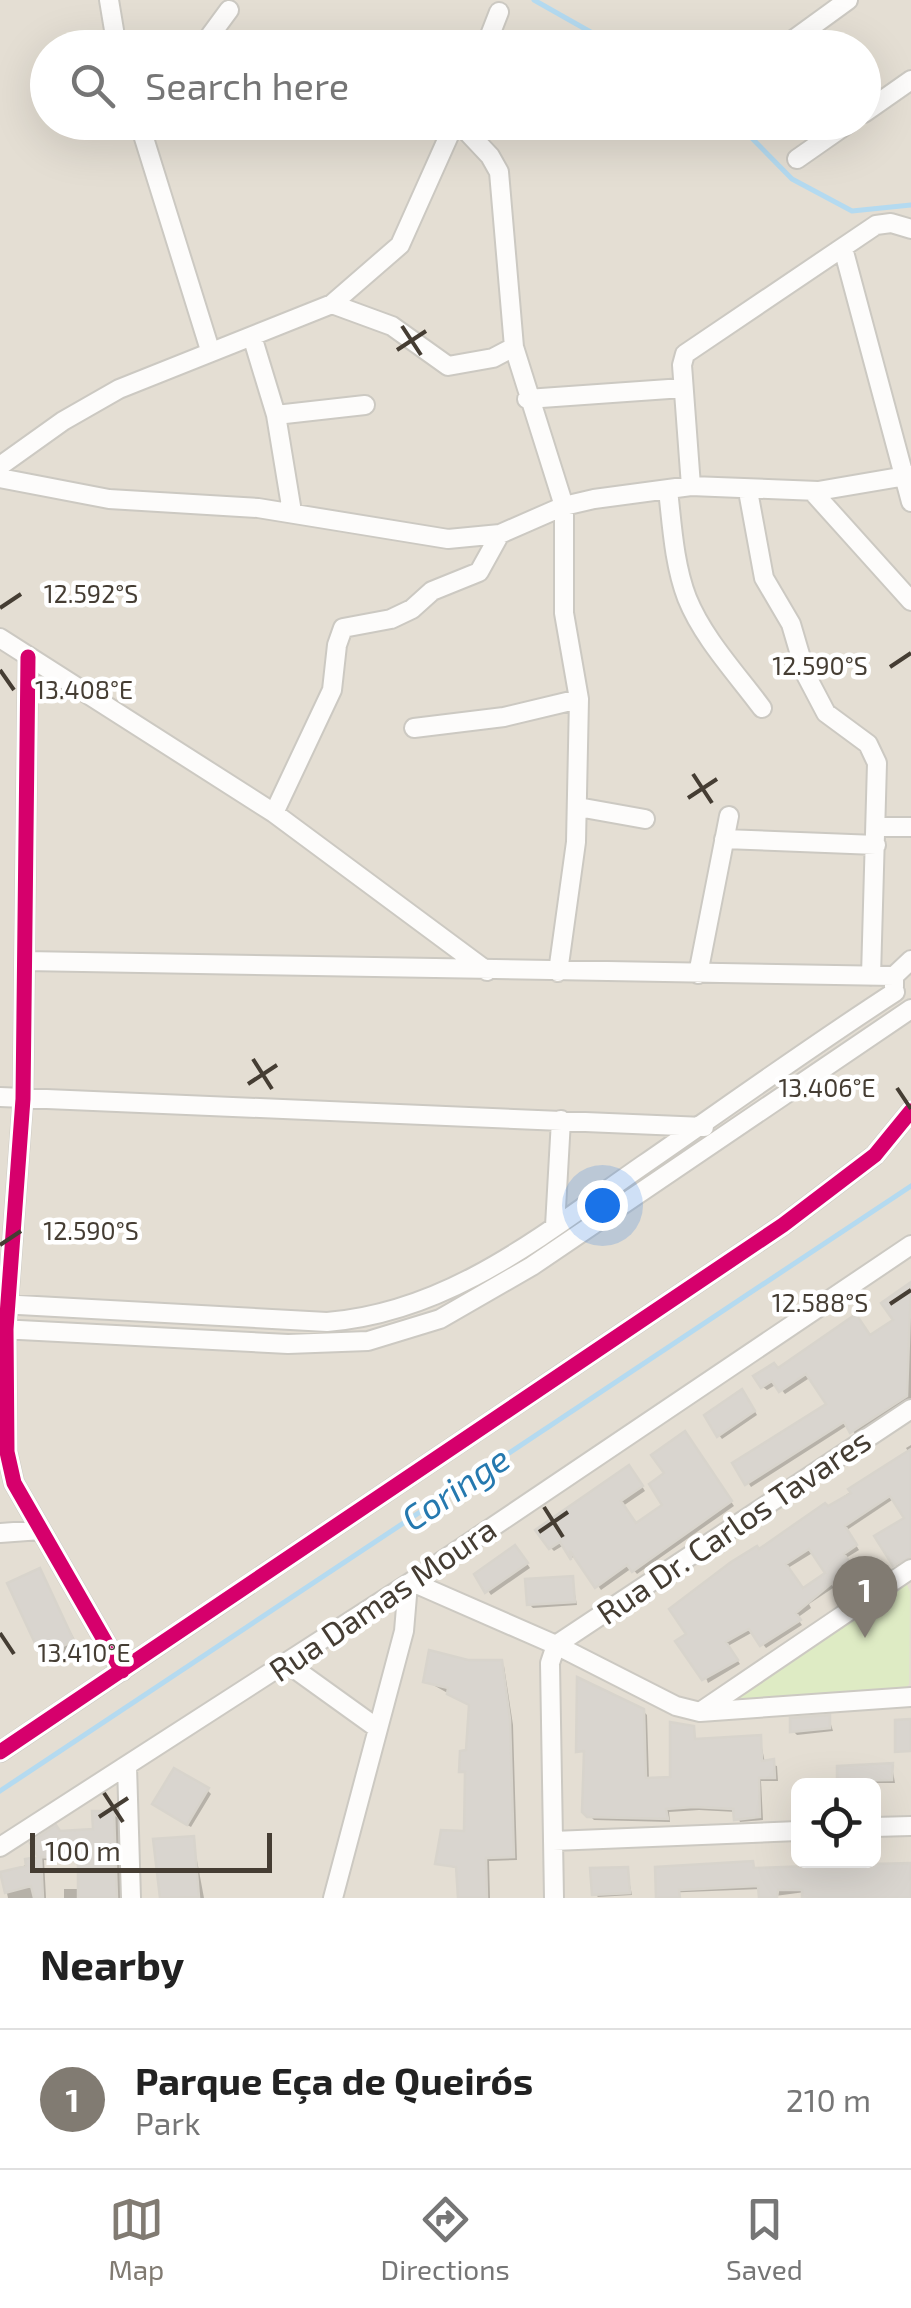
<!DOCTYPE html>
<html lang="en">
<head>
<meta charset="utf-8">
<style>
	:root { --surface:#fff; --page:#f2f2f2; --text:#222; --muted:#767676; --line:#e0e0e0; --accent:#817b72 }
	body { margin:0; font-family:"Exo 2",sans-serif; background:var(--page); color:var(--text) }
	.controls { position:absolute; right:30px; bottom:30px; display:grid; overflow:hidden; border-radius:15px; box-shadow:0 10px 40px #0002 }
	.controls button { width:90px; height:90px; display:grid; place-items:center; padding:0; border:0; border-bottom:2px solid var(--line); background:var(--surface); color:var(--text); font:50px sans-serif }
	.scale { position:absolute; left:30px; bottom:25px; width:242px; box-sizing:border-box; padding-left:10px; border:5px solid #453d33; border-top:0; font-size:28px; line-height:35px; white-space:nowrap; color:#453d33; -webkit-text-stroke:8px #fff; paint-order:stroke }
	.you { position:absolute; left:602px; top:1205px; width:35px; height:35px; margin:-25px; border:8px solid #fff; border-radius:50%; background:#1a73e8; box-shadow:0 0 0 15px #1a73e833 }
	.badge { display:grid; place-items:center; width:65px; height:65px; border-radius:50%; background:var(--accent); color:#fff; font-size:32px; font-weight:700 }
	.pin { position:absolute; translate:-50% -82px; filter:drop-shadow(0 2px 5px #0008) }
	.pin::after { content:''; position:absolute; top:52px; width:35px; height:30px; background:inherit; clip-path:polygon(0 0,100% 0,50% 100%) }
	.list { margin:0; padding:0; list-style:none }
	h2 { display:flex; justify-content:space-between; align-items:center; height:130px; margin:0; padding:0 40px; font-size:42px }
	h2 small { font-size:32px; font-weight:400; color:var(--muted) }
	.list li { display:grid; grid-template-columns:65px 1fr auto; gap:30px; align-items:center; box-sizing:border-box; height:140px; padding:0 40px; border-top:2px solid var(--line) }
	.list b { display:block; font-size:38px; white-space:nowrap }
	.list p { margin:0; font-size:32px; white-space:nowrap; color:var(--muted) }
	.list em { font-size:32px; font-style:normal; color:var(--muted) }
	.icon { flex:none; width:55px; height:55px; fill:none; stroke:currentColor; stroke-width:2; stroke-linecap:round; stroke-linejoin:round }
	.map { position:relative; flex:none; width:911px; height:1898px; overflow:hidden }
	.search { position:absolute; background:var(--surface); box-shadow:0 10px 40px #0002; left:30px; right:30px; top:30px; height:110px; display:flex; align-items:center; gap:25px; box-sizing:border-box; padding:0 35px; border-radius:55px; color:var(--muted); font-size:38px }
	.sheet { height:270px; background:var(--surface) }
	nav { display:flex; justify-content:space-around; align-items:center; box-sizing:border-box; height:140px; border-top:2px solid var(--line); background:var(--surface); font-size:28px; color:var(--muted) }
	nav a { display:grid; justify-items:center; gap:5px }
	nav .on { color:var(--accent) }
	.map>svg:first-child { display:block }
	.residential { fill:#e4ded3; fill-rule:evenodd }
	.green { fill:#deebc4 }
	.shadow { fill:#0003; fill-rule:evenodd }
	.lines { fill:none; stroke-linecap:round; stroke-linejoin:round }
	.stream { stroke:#b4daf0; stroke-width:5 }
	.building { fill:#d9d5cf; stroke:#d8d4cc; stroke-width:2.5; fill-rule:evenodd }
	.street-casing { stroke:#ccc9c2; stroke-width:22 }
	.street { stroke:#fdfcfb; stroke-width:18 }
	.cycleway-casing { stroke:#fff; stroke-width:21 }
	.cycleway { stroke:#d6006c; stroke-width:15 }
	.ticks { fill:none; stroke:#453d33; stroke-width:4 }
	.labels { text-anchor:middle; stroke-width:9; stroke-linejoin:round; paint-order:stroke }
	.street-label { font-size:32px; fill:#453d33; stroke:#fff }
	.water-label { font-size:35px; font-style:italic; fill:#2579af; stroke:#fff }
	.ticks-label { font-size:25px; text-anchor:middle; fill:#453d33; stroke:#fff; stroke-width:9; stroke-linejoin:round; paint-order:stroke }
</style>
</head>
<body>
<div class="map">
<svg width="911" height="1898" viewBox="0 0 911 1898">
	<rect width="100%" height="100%" fill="#f0ede6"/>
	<path class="residential" d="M0 0H911V1898H0ZM48 48H864V122H48ZM798 1786H874V1860H798Z"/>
	<path class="green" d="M906 1582 910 1592 909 1684 903 1692 743 1706 737 1700V1694Z"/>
	<path class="shadow" d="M911 1286V1400L856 1435 848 1425 751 1487 736 1464 829 1404 811 1377 785 1394 777 1384 767 1390 763 1387 779 1371 870 1338 897 1320 884 1304Z
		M746 1396 757 1415 722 1439 719 1435Z
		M689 1438 734 1506 637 1574 632 1568 601 1590 573 1550V1558L564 1545 554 1551 551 1548 633 1472 645 1491 623 1506 636 1525 666 1505 668 1474Z
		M911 1445V1561L899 1568 895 1564 908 1519 895 1498 847 1530 859 1550 846 1558 867 1589 849 1602 836 1586 809 1604 811 1608 797 1618 802 1625 766 1648 753 1632 728 1646 740 1664 708 1683 689 1635 760 1552 909 1453 906 1448ZM814 1552 828 1574 803 1591 788 1568Z
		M519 1552 530 1568 491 1595 477 1575Z
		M39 1571 79 1648 49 1661 10 1584Z
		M572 1579 577 1605 533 1608 529 1604Z
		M467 1662H500L504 1666 513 1725 517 1860 489 1861 490 1898H461L459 1869 438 1863 467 1834 466 1775 462 1771 469 1752 471 1706 426 1681Z
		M643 1711 647 1715 649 1780H673L693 1728 697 1741 760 1738 765 1763 777 1766 778 1781H761L763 1820 740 1822 736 1812 699 1810 669 1812 670 1822 594 1820 585 1811 586 1754 579 1750Z
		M829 1718 833 1731 797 1735 793 1731Z
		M892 1766 895 1783H843L839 1780Z
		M207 1790 211 1794 191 1827 158 1808Z
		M113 1814 118 1818 121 1898H64V1889H81V1862L44 1860 46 1898H8L3 1874 41 1859 33 1844 61 1833 95 1832Z
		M193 1839 204 1898H162L156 1842Z
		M833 1861 837 1868 911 1865V1898H805V1892L761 1898V1889L662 1893 752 1864 756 1870 814 1869Z
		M627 1870 632 1895 598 1897 594 1893Z"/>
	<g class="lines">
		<path class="stream" d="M534 0 619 48
			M736 122 792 179 852 211 911 205
			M0 1791 911 1186"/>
	</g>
	<path class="building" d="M911 1282 907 1396 850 1433 844 1422 745 1485 732 1463 826 1404 806 1374 779 1392 772 1381 761 1388 753 1376 774 1363 778 1368 856 1314 870 1335 893 1320 881 1303Z
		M742 1389 755 1411 717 1437 704 1415Z
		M685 1431 732 1501 632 1572 627 1565 595 1588 570 1551 571 1560 560 1542 549 1549 535 1530 629 1465 643 1486 621 1501 636 1523 662 1505 649 1484 664 1473 651 1455Z
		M911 1449V1557L893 1566 874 1536 904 1518 890 1496 845 1526 857 1545 844 1554 866 1585 843 1600 832 1583 796 1613 801 1620 760 1646 749 1629 726 1642 738 1660 702 1680 675 1641 686 1634 669 1609 731 1562 757 1546 759 1549 825 1503 828 1506 851 1493 848 1489ZM809 1549 825 1573 803 1588 786 1564Z
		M515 1545 528 1563 485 1593 474 1574Z
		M40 1568 74 1641 41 1656 7 1583Z
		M573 1576 575 1602 527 1605 525 1579Z
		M429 1650 468 1660H502L510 1719 514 1857 486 1858 487 1898H458L456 1867 435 1864 441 1830 464 1831 465 1772H459L460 1751 466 1750 469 1705 447 1694 448 1688 423 1682Z
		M577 1677 644 1709 646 1778 670 1777V1722L694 1726 695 1739 761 1735 762 1761 774 1759 775 1778H759L760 1817 734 1820 733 1809 694 1807 666 1809 668 1819 587 1817 582 1812 584 1751 576 1752Z
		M830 1715V1728L790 1732V1718Z
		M911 1719V1751L895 1752V1720Z
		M893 1763 892 1780 837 1781V1766Z
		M174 1768 209 1788 187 1825 152 1804Z
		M92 1811H114L117 1898H78V1859L41 1857 43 1898H34L31 1886 5 1893 0 1872 26 1866 25 1859 38 1857 30 1843 56 1825 60 1831 93 1829Z
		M194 1836 199 1897 160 1898 153 1839Z
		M811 1860H834V1865L911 1863V1898H802V1890H778L777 1898H759L758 1886 679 1890 680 1898H656L655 1867 753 1861 754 1868 811 1866Z
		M628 1867 630 1893 592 1895 590 1868Z"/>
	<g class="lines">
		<g class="street-casing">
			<path id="street" d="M109 0 117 48
				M201 48 229 10
				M485 48 499 12
				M782 48 848 0
				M864 113 911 80
				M139 122 210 350
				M458 122 490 156 499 172 514 347
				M797 159 850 122
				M843 248 911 502
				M332 304 392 326 448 366 493 358 514 347 564 506V613L579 699 576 842 558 972
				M252 336 276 415 292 512
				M527 399 683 388
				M276 415 365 405
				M0 466 63 421 119 389 332 304 400 245 455 122
				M0 478 109 499 258 508 448 539 500 534 564 506 594 499 691 486 818 491 911 475
				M691 486 682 365 685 354 876 225 891 223 911 229
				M668 490C672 525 674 564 687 598 703 638 736 673 762 708
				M748 491 764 578 791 624 806 675 826 713 868 744 877 763 871 976
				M812 491 911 601
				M0 638 274 813 487 971
				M28 657 23 1099 6 1329 7 1452 14 1483 122 1671
				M414 728 504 717 579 699
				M578 807 645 819
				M274 813 332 690 337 645 343 628 391 619 412 609 432 591 479 572 500 534
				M877 827H911
				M724 839 876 845
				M25 961 894 976
				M698 974 729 816
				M894 987V976L911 960
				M0 1097 704 1127
				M555 1226 561 1120
				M0 1304 327 1322C451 1312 545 1233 643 1165 727 1107 810 1047 895 992
				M0 1329 288 1344 368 1341 440 1319 532 1266 911 1009
				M0 1533 41 1530
				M412 1582 556 1645 676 1706 700 1712 911 1697
				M288 1664 377 1728
				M700 1712 911 1569
				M0 1752 783 1225 875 1155 911 1111
				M127 1766 131 1898
				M874 1827 911 1826
				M553 1841 798 1831
				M0 1847 408 1584 911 1245
				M333 1898 404 1631 408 1584
				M554 1898 550 1663 556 1645 911 1409"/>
		</g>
		<use href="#street" class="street"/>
		<g class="cycleway-casing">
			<path id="cycleway" d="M28 657 23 1099 6 1329 7 1452 14 1483 122 1671
				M0 1752 783 1225 875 1155 911 1111"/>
		</g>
		<use href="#cycleway" class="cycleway"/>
	</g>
	<path class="ticks" d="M402 326 421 355M397 350 426 331M0 608 21 594M890 667 911 653M0 670 14 690M693 774 712 803M688 798 717 779M253 1059 272 1089M248 1084 277 1065M897 1088 911 1109M0 1245 21 1231M890 1304 911 1290M544 1507 563 1537M539 1532 568 1512M0 1633 14 1654M104 1793 123 1822M99 1817 128 1798"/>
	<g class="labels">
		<g class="street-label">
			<text transform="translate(734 1527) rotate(-34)" y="11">Rua Dr. Carlos Tavares</text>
			<text transform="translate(383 1600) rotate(-34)" y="11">Rua Damas Moura</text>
		</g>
		<g class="water-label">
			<text transform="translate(456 1489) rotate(-34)" y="12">Coringe</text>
		</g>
	</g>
	<g class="ticks-label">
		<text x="91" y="603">12.592°S</text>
		<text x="820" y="675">12.590°S</text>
		<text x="84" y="699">13.408°E</text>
		<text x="827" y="1097">13.406°E</text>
		<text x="91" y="1240">12.590°S</text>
		<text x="820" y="1312">12.588°S</text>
		<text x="84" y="1662">13.410°E</text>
	</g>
</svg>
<div class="controls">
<button><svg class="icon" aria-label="locate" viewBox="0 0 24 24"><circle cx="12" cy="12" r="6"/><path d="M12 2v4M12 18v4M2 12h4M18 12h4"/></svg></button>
</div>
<div class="scale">100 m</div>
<div class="you"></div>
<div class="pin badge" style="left:865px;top:1638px">1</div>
<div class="search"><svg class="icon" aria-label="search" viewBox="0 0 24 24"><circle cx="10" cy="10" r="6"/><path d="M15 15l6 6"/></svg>Search here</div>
</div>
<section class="sheet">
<h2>Nearby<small></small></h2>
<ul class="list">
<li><span class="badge">1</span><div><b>Parque Eça de Queirós</b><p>Park</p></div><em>210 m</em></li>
</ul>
</section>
<nav>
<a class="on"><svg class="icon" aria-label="map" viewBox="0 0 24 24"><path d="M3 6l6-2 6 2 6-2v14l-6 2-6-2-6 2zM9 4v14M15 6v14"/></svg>Map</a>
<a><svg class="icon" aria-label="directions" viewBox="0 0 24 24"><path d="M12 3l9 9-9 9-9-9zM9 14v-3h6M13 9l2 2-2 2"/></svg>Directions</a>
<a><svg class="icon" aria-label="saved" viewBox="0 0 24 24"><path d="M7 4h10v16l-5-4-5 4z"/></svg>Saved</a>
</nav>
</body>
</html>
